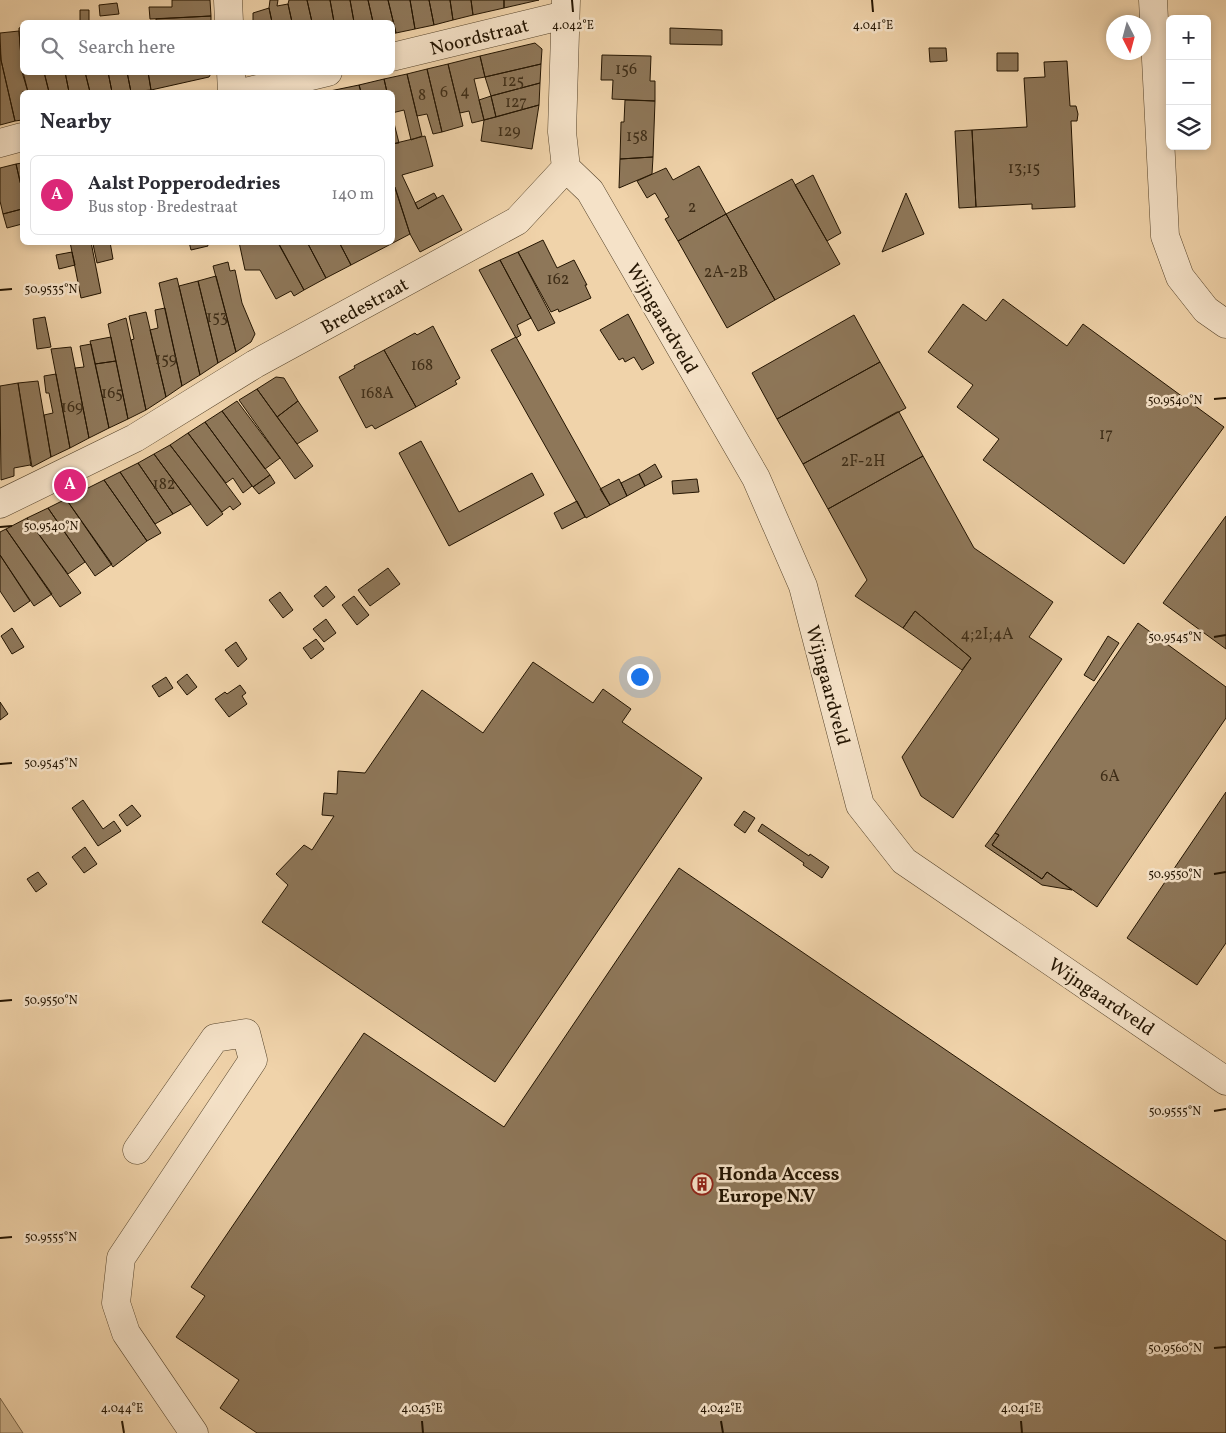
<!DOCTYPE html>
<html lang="en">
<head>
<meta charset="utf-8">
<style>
	:root { --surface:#fff; --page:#f7f7f7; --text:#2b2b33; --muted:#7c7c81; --line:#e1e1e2; --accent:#db2777 }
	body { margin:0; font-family:Vollkorn,serif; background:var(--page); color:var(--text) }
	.controls { position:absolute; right:15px; top:15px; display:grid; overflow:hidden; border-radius:8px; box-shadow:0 2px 8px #0003 }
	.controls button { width:45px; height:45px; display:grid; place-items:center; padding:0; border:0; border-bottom:1px solid var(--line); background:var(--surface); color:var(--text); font:25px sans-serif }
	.compass { position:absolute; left:1106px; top:15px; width:45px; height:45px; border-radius:50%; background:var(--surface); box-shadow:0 2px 8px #0003; rotate:174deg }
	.you { position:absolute; left:639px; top:676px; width:18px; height:18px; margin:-12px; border:4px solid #fff; border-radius:50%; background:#1a73e8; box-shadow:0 0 0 8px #1a73e833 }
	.badge { display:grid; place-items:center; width:32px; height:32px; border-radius:50%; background:var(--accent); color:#fff; font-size:16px; font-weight:700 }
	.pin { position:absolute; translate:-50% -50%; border:2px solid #fff; box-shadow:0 1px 5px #0006 }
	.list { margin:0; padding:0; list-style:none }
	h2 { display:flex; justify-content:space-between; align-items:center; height:65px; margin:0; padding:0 20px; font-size:21px }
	h2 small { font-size:16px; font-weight:400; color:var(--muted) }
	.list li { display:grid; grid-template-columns:32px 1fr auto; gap:15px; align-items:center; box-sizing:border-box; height:80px; margin:0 10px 10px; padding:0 10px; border:1px solid var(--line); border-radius:8px }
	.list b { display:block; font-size:19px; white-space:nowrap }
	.list p { margin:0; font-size:16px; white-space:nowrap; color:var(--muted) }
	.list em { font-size:16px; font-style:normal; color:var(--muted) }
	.icon { flex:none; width:28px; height:28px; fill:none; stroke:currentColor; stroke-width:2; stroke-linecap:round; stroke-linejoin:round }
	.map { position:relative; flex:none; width:1226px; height:1433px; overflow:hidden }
	.search { position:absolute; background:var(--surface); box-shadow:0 2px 8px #0003; left:20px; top:20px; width:375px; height:55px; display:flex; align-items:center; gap:12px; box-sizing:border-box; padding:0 18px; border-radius:8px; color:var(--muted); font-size:19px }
	.panel { position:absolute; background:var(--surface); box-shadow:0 2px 8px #0003; left:20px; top:90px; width:375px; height:155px; border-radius:8px }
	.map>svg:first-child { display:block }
	.green { fill:#cdb38d; stroke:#786447 }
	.building { fill:#8e7759; stroke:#231401 }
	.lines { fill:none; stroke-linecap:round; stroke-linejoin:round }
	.minor-casing { stroke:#56442b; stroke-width:29 }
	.minor { stroke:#f5e2c8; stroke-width:28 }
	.ticks { fill:none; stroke:#231401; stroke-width:2 }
	.labels { text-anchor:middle; stroke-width:5; stroke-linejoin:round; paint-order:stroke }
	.number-label { font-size:16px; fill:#3e2d17 }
	.street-label { font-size:19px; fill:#231401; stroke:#f5e2c8 }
	.poi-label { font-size:19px; font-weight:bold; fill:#231401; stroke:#f5e2c8; text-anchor:start }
	.ticks-label { font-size:12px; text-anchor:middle; fill:#231401; stroke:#f5e2c8; stroke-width:5; stroke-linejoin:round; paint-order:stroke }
</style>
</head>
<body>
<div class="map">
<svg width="1226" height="1433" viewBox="0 0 1226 1433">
	<rect width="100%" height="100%" fill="#f0d3aa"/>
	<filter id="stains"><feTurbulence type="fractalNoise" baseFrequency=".004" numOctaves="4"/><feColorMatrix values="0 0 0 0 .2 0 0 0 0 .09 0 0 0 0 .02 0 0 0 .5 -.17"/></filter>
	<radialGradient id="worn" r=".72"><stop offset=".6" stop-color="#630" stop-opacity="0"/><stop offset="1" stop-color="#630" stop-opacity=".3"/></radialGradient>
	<path class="green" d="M0 1398 23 1433H0Z"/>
	<path class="building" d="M172 0H210L211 16 150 19 149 7H172Z
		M270 0H278L277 6 288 4 292 22H272L269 8Z
		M289 0H307L312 22H292L288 4Z
		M307 0H330L334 22H312Z
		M330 0H350L354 22H334Z
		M350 0H368L373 22H354Z
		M368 0H388L396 33 392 34V22H373Z
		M388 0H410L415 29 396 33Z
		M410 0H429L434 25 415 29Z
		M429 0H450L453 20 434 25Z
		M450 0H471L473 15 453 20Z
		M471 0H504V8L473 15Z
		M504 0H539L504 8Z
		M117 3 119 14 100 16 99 5Z
		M269 8 272 22H253V13Z
		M80 10H89V22H80Z
		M211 16V22H156V19Z
		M22 27V69L19 31V28Z
		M670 28 722 30V45L670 44Z
		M19 31 22 72 28 92H22V120L15 121 1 60 0 33Z
		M535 43 542 49 541 64 485 77 480 56Z
		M0 48 1 60 15 121 0 125Z
		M929 48H946L947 61 930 62Z
		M997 53H1018V71H997Z
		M602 55 651 56 650 81H655V101L612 99 613 80H601Z
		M480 56 485 77 474 79 484 120 472 123 469 111 460 113 448 64Z
		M1067 61 1070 106H1076L1078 114 1077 121H1071L1075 207 1032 209V204L976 207 972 130 1027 127 1024 78 1045 77 1044 62Z
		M448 64 463 126 442 132 427 69Z
		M541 64 540 83 491 96 485 77Z
		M427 69 442 132 433 134 427 114 417 116 407 74Z
		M23 72H44L49 92H28Z
		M44 72H65L69 92H49Z
		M65 72H85L90 92H69Z
		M85 72H108L112 92H90Z
		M108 72H127L131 92H112Z
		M127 72H148L151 90 131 92Z
		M148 72H212L209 77 151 90Z
		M407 74 422 136 411 140 404 110 392 113V92H387L384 79Z
		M384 79 387 92H361L359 85Z
		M540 83 539 105 496 117 491 96Z
		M359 85 361 92H325Z
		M491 96 496 117 484 120 479 100Z
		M625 100 655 101 653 157 620 159 621 122H624Z
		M539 105 532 149 481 141 484 120Z
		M392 115 399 143 392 144Z
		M972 130 976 207 959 208 955 131Z
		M425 136 433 166 402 175 418 209 443 195 462 230 420 252 410 234 392 179V144Z
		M653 157 652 174 619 188 620 159Z
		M22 163V190L16 164Z
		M16 164 22 190V209L3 214 0 201V168Z
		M699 166 726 214 678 241 665 219 669 217 655 193 647 198 637 181 666 168 673 180Z
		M813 175 841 233 827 241 795 185Z
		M792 179 840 264 775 300 726 214Z
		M395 187 410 234 351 265 339 242H392V189Z
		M434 193 437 198 418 209 415 203Z
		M906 193 924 234 882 252Z
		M22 209V224L7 228 3 214Z
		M726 214 775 300 727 328 678 241Z
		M543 240 557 268 574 260 587 285H585L591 298 559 312 558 309 551 312 518 252Z
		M70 242H91L101 293 81 298Z
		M100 242H110L113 259 97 263 93 244Z
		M189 242H207L208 246 191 250Z
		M239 242H278L304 290 294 296 291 291 276 299 260 270H245Z
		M307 242 326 278 304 290 278 243Z
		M307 242H339L351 265 326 278Z
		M72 252 75 265 59 269 56 255Z
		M518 252 555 323 538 331 500 260Z
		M500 260 531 318 517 325 521 335 516 338 479 270Z
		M228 262 230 271 235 270 242 303 255 334 251 342 236 352 213 266Z
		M216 276 236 352 218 363 198 281Z
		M177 278 200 375 182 386 159 283Z
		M198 281 218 363 200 375 179 286Z
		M1003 299 1067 346 1083 324 1224 427 1124 564 983 460 999 439 957 407 973 385 928 352 963 304 986 321Z
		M165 308 182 386 166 397 150 330 158 328 155 310Z
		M146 312 166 397 146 410 131 340 134 339 129 316Z
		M628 314 654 363 642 370 634 357 625 362 623 358 619 360 600 330Z
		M854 315 880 362 777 419 752 373Z
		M45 317 51 347 37 349 33 319Z
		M126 318 146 410 128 419 108 324Z
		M433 326 460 378 455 381 457 384 416 407 384 350 415 333 417 335Z
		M111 337 116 361 95 364 90 341Z
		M516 337 610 505 586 518 491 350Z
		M91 344 109 428 89 438 75 368 84 367 80 346Z
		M71 347 89 438 70 448 51 349Z
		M384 350 416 407 375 429 372 425 366 428 339 377 355 368 354 366Z
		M116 361 128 419 109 428 95 364Z
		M880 362 906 408 803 464 777 419Z
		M56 374 70 448 51 457 44 415 53 413 49 393H46L44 376Z
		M276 377 284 378 298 401 277 417 257 389Z
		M38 381 51 457 32 467 18 383Z
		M18 383 31 466 30 465 14 468V476L1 480 0 386Z
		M257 389 313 466 295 479 239 400Z
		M237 401 280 458 265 469 222 411Z
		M298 401 318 431 297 444 277 417Z
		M222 411 270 475 253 487 205 422Z
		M897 412H899L923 456 828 509 803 464Z
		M205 422 252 486 243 493 233 478 226 483 188 433Z
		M188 433 241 504 233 510 230 506 222 512 170 445Z
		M421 441 459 512 532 473 544 495 449 546 399 453Z
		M170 445 223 514 207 526 154 454Z
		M154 454 191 504 173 514 138 463Z
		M923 456 974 548 1053 602 1029 637 1062 659 953 818 921 796 902 757 971 658 915 611 903 628 855 596 867 580 828 509Z
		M138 463 173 514 155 524 120 472Z
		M655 464 662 477 645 486 639 474Z
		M120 472 161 533 147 541 104 480Z
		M639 474 645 486 627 496 621 483Z
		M270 475 275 483 259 494 253 487Z
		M619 479 627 496 610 505 600 489Z
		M697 479 699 492 673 494 672 481Z
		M104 480 147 541 113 567 66 499Z
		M66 499 112 564 95 576 48 508Z
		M577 501 585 517 562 529 554 513Z
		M48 508 85 562 68 574 27 518Z
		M1226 516V649L1163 603Z
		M27 518 81 593 60 607 6 529Z
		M6 529 52 594 34 606 0 555V532Z
		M0 555 30 601 14 612 0 591Z
		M388 568 400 584 370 606 358 590Z
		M326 586 335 597 323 607 314 596Z
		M280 592 293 610 283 618 269 600Z
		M354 596 369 615 357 625 342 605Z
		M915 611 971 658 962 670 903 628Z
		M326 619 336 633 324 642 313 629Z
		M1138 623 1226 687V718L1097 907 1047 872 1042 879 992 845 999 835 995 833Z
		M12 628 24 647 12 654 1 636Z
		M1108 636 1119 643 1094 681 1084 675Z
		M316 639 324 649 311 659 303 648Z
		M236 642 247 659 238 667 225 650Z
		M533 662 593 703 603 689 631 709 622 722 702 778 495 1082 262 922 288 885 276 874 304 845 312 850 334 816 322 815 324 793 337 794 338 771 365 773 422 690 483 733Z
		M187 674 197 687 187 695 177 682Z
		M166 677 173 688 159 697 152 686Z
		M240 685 246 693 242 696 247 704 229 717 215 699 225 692 227 694Z
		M0 702 8 714 0 720Z
		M1226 792V943L1197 985 1127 938Z
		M83 800 103 829 114 821 121 831 98 846 72 808Z
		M132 805 141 816 127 826 119 815Z
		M744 811 755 818 745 833 734 825Z
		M762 824 809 856 810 854 829 867 822 878 803 865 804 863 758 831Z
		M995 833 999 835 992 845 1042 879 1047 872 1072 890 1042 885 985 846Z
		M85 847 97 864 84 873 72 857Z
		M679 868 1226 1241V1433H257L220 1408 239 1380 176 1337 205 1296 191 1287 364 1033 504 1127Z
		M38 872 47 884 36 892 27 879Z"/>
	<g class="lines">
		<g class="minor-casing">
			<path id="minor" d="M228 0 229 22
				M1153 0 1165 236 1180 277 1206 310 1226 324
				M392 57 565 15
				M231 72 232 92
				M245 92 328 72
				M0 143 22 137
				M566 168 590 191 756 478 803 586 860 805 904 861 1226 1081
				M0 504 135 438 255 364 517 221 566 168 562 132 566 0
				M137 1150 215 1038 246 1033 253 1060 121 1258 116 1303 126 1333 194 1433"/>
		</g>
		<use href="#minor" class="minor"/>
	</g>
	<path class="ticks" d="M572 0 573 12M872 0 873 12M0 290 12 289M1214 399 1226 398M0 527 12 526M1214 637 1226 635M0 764 12 763M1214 874 1226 872M0 1001 12 1000M1214 1111 1226 1109M0 1238 12 1237M1214 1348 1226 1347M122 1421 124 1433M422 1421 423 1433M721 1421 723 1433M1021 1421 1022 1433"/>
	<defs>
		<g id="building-ring" transform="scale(1.125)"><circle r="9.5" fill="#f5e2c8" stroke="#8f2418" stroke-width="1.5"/><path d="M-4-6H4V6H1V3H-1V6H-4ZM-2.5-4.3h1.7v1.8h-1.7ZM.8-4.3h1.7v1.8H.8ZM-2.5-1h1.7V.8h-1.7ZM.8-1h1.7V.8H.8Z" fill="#8f2418"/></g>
	</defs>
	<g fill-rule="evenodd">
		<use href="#building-ring" x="702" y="1184"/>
	</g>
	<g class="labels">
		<g class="number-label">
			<text x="626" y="74">156</text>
			<text x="513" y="86">125</text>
			<text x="465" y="96">4</text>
			<text x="444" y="97">6</text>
			<text x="422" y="100">8</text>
			<text x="516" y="107">127</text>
			<text x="509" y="136">129</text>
			<text x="637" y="141">158</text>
			<text x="1024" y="173">13;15</text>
			<text x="692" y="212">2</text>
			<text x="726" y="277">2A-2B</text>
			<text x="558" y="284">162</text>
			<text x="217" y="322">153</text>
			<text x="166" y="364">159</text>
			<text x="422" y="370">168</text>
			<text x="112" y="398">165</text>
			<text x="377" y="398">168A</text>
			<text x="72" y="412">169</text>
			<text x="1106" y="439">17</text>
			<text x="863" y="466">2F-2H</text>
			<text x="164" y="489">182</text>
			<text x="987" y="639">4;2I;4A</text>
			<text x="1110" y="781">6A</text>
		</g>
		<g class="street-label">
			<text transform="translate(479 36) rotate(-14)" y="7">Noordstraat</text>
			<text transform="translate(364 305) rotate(-29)" y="7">Bredestraat</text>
			<text transform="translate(663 318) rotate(60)" y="7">Wijngaardveld</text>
			<text transform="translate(829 685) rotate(75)" y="7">Wijngaardveld</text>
			<text transform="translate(1102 996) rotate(34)" y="7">Wijngaardveld</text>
		</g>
		<g class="poi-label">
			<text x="718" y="1180">Honda Access<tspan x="718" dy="22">Europe N.V</tspan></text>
		</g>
	</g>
	<g class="ticks-label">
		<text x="573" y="29">4.042°E</text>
		<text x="873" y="29">4.041°E</text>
		<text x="51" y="293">50.9535°N</text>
		<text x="1175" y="404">50.9540°N</text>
		<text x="51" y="530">50.9540°N</text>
		<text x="1175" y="641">50.9545°N</text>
		<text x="51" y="767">50.9545°N</text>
		<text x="1175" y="878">50.9550°N</text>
		<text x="51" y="1004">50.9550°N</text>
		<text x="1175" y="1115">50.9555°N</text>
		<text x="51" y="1241">50.9555°N</text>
		<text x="1175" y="1352">50.9560°N</text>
		<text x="122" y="1412">4.044°E</text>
		<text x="422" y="1412">4.043°E</text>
		<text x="721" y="1412">4.042°E</text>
		<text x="1021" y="1412">4.041°E</text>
	</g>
	<rect width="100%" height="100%" filter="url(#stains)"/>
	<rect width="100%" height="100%" fill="url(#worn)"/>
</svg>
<div class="controls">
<button>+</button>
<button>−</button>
<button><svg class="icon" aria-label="layers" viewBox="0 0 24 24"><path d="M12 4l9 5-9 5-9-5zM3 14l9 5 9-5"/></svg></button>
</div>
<svg class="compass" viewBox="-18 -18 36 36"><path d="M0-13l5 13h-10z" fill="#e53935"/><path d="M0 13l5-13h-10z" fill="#7c7c81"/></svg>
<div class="you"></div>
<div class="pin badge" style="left:70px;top:485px">A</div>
<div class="search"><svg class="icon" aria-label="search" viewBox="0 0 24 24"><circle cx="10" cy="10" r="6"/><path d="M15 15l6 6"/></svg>Search here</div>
<section class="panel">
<h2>Nearby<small></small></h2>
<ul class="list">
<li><span class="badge">A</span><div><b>Aalst Popperodedries</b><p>Bus stop · Bredestraat</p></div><em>140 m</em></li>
</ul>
</section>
</div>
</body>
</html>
